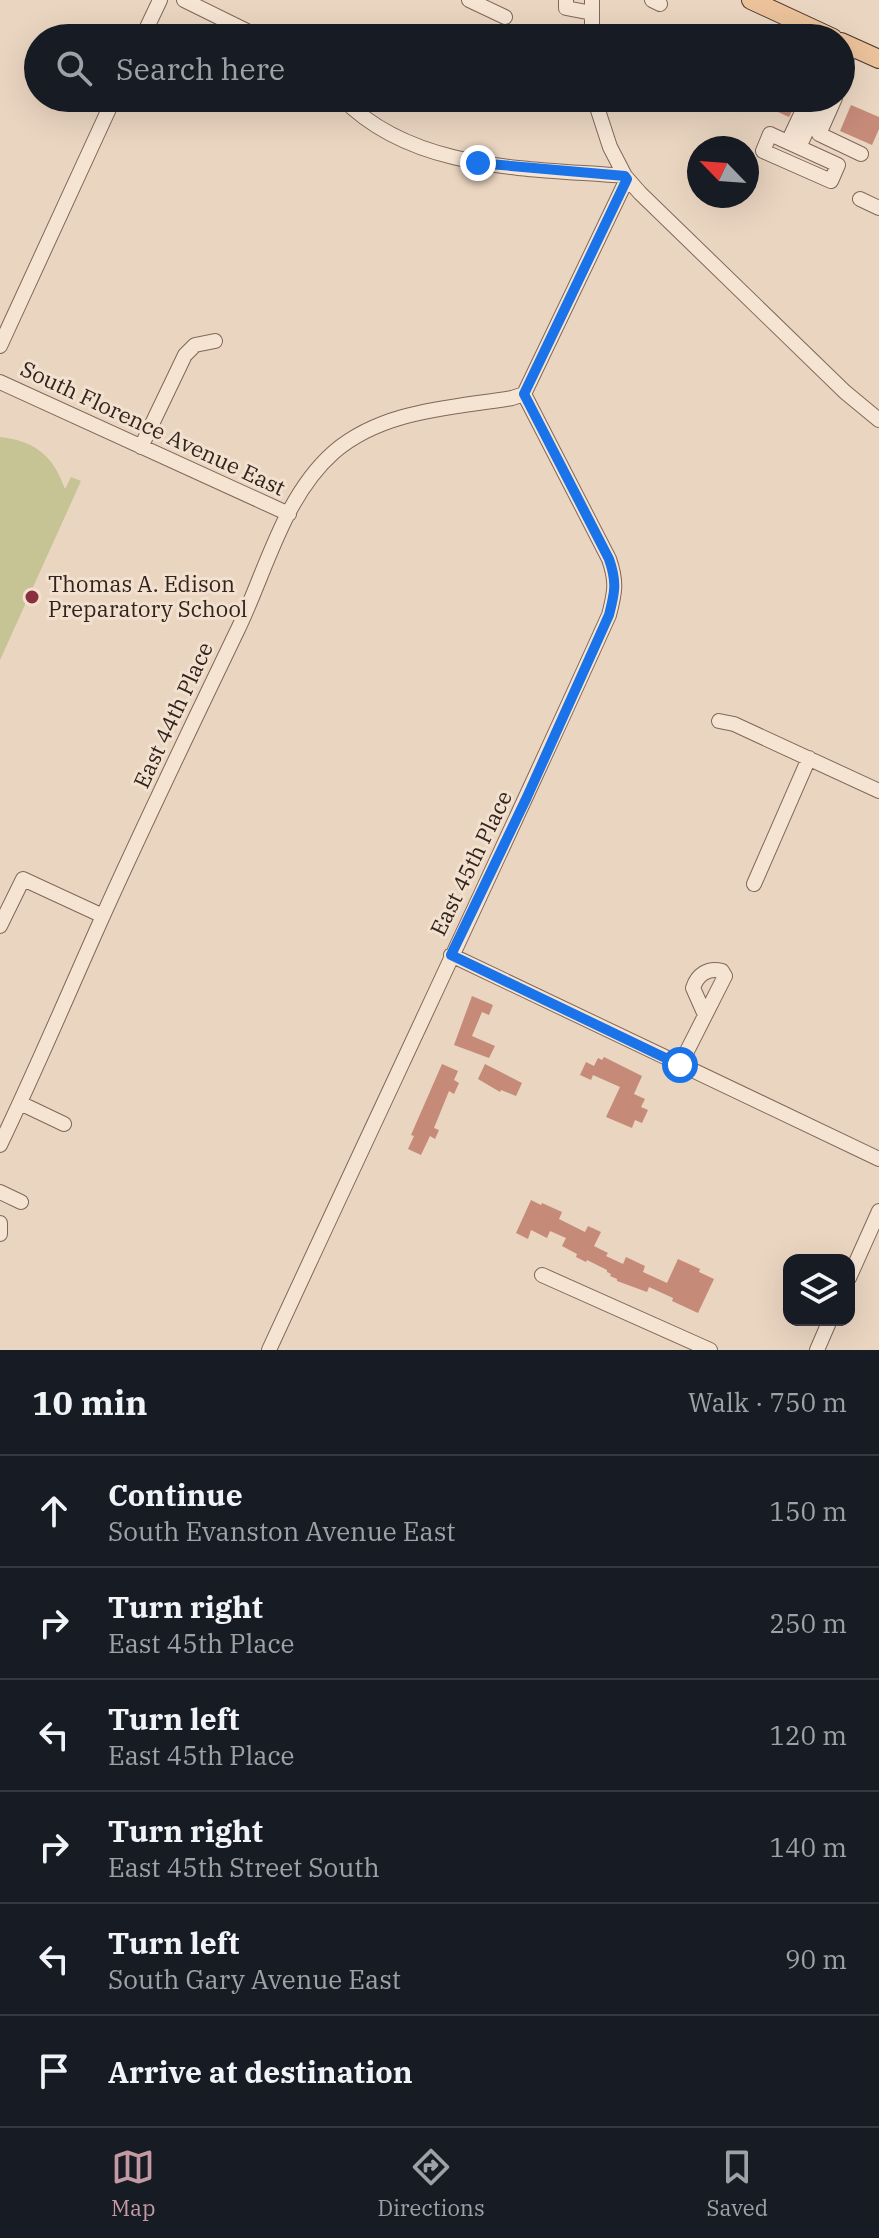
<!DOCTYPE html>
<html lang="en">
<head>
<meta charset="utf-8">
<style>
	:root { --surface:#171b24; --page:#242831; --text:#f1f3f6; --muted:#9ea1a6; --line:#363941; --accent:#c39aa4 }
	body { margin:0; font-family:"IBM Plex Serif",serif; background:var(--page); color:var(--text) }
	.controls { position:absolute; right:24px; bottom:24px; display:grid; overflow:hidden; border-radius:16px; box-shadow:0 8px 32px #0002 }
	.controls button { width:72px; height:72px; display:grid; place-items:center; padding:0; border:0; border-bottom:2px solid var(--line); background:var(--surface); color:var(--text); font:40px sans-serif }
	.compass { position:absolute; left:687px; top:136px; width:72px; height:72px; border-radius:50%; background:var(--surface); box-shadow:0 8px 32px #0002; rotate:295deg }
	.stop { position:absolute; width:24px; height:24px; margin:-18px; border:6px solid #1a73e8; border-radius:50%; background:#fff }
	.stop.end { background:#1a73e8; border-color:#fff; box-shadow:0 2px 8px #0008 }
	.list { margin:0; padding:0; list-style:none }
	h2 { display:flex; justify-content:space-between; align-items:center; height:104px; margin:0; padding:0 32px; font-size:34px }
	h2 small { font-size:26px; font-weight:400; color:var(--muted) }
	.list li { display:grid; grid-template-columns:52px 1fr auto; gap:24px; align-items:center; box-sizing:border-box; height:112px; padding:0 32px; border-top:2px solid var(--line) }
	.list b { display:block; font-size:30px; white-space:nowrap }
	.list p { margin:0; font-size:26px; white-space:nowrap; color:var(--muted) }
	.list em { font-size:26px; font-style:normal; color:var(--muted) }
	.icon { flex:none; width:44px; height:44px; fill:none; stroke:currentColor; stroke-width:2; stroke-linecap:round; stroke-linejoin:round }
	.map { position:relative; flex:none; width:879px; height:1350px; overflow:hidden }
	.search { position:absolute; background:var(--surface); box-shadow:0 8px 32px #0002; left:24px; right:24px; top:24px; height:88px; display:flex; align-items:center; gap:20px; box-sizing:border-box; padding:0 28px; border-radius:44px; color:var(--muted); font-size:30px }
	.sheet { height:776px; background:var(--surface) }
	nav { display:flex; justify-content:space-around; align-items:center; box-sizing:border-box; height:112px; border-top:2px solid var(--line); background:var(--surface); font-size:22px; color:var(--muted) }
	nav a { display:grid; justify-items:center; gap:4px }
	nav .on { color:var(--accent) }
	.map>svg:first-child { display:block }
	.green { fill:#c6c395 }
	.building { fill:#c58a78 }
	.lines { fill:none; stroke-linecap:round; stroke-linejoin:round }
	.minor-casing { stroke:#816759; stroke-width:16 }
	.major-casing { stroke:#4f372e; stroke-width:20 }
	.minor { stroke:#f5e4d2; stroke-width:14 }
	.major { stroke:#ebc29a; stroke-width:18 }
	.route { stroke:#1a73e8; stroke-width:10 }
	.poi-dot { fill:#8b2e40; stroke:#f2e1cf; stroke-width:3 }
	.labels { text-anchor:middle; stroke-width:6; stroke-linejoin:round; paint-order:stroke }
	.street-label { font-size:22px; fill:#32231d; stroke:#f2e1cf }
	.poi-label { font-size:22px; fill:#32231d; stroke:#f2e1cf; text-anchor:start }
</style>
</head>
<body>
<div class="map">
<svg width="879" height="1350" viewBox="0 0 879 1350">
	<rect width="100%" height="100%" fill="#ead5c0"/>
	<path class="green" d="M0 437C36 441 53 456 65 489L71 477 81 481 0 660Z"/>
	<path class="building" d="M747 98H799L789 117Z
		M851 105 879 117V129L872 145 840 131Z
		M472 996 493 1005 489 1015 482 1012 472 1036 495 1046 489 1058 454 1045Z
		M604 1057 642 1076 634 1094 645 1099 641 1107 648 1110 642 1123 635 1120 632 1128 606 1117 620 1087 593 1075 591 1080 580 1075 586 1062 594 1066 598 1058 602 1060Z
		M442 1064 458 1071 454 1080 459 1083 454 1094 449 1091 434 1128 439 1130 435 1139 430 1136 421 1155 408 1149 414 1136 411 1135Z
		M485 1064 522 1083 516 1096 501 1090 500 1092 478 1079Z
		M531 1200 541 1205 542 1203 562 1212 559 1219 585 1232 588 1226 601 1232 594 1246 608 1253 606 1256 623 1264 626 1257 645 1266 643 1272 667 1283 678 1259 700 1269 699 1272 714 1279 698 1313 672 1301 673 1298 649 1287 647 1292 617 1281V1279L610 1276 611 1274 607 1272V1270L587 1260 586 1262 576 1257 577 1254 562 1246 566 1238 550 1231 547 1238 531 1230 528 1239 516 1233Z"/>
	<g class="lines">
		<g class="minor-casing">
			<path id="minor" d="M184 0 261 38
				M469 0 505 17
				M566 0V8L592 13
				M652 0 660 4
				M142 38 160 0
				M592 38V0
				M841 86 843 81 842 67 852 47
				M342 98C414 172 530 168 625 176L640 193 845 392 879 420
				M594 98 610 147 625 176
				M835 98 819 134 861 154
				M770 134 838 165 831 181 763 151Z
				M788 142 803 110 811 98
				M799 147 822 98
				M860 199 879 208
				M0 346 114 98
				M0 382 289 514
				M524 394 627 179
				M141 447 185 355 195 345 215 341
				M719 721 734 724 879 791
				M754 884 809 758
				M0 926 23 879 103 916
				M451 955 879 1159
				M680 1065 725 976 722 971C708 967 697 975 693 988L705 1015
				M20 1103 64 1124
				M0 1145C36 1070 68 994 102 918 146 820 193 723 239 627 267 568 284 496 334 452 383 410 451 408 512 398L524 394
				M0 1192 21 1202
				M0 1223V1234
				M542 1275 710 1350
				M849 1278 879 1211
				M269 1350C382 1105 498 861 609 615 615 592 617 582 609 559L524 394
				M817 1350 830 1320"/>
		</g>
		<g class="major-casing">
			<path id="major" d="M751 0 833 38
				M841 42 879 59"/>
		</g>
		<use href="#minor" class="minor"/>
		<use href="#major" class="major"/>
	</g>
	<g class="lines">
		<path class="route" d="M478 163 625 176 627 179 524 394 609 559C617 582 615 592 609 615L527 797 451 955 680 1065"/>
	</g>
	<circle class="poi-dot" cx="32" cy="597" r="8"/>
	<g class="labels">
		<g class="street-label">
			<text transform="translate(153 428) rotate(25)" y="8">South Florence Avenue East</text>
			<text transform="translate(173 715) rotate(-65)" y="8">East 44th Place</text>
			<text transform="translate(471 863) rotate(-64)" y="8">East 45th Place</text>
		</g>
		<g class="poi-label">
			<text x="48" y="592">Thomas A. Edison<tspan x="48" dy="25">Preparatory School</tspan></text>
		</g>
	</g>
</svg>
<div class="controls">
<button><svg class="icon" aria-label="layers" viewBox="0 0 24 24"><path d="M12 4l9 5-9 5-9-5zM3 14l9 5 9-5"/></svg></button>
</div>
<svg class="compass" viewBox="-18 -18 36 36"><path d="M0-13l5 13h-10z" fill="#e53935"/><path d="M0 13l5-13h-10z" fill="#9ea1a6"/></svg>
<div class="stop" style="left:680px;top:1065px"></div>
<div class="stop end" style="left:478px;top:163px"></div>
<div class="search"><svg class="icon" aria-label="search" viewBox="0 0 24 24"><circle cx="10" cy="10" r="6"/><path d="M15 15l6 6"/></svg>Search here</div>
</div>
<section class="sheet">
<h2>10 min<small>Walk · 750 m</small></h2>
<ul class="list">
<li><svg class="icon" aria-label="ahead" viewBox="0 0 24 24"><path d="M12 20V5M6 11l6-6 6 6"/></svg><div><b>Continue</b><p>South Evanston Avenue East</p></div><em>150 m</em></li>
<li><svg class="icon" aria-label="right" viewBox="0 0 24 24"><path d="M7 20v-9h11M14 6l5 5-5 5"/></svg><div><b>Turn right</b><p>East 45th Place</p></div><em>250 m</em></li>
<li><svg class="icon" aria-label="left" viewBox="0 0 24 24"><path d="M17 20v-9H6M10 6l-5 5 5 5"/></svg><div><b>Turn left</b><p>East 45th Place</p></div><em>120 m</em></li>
<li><svg class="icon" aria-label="right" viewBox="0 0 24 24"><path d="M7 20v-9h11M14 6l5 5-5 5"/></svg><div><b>Turn right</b><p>East 45th Street South</p></div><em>140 m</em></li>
<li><svg class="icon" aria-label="left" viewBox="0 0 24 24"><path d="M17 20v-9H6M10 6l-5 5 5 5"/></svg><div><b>Turn left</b><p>South Gary Avenue East</p></div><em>90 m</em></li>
<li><svg class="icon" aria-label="arrive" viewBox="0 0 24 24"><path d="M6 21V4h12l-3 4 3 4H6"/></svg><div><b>Arrive at destination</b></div></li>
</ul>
</section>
<nav>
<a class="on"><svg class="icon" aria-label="map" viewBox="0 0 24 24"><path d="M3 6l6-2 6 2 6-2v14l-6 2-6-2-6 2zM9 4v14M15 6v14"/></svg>Map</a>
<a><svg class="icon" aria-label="directions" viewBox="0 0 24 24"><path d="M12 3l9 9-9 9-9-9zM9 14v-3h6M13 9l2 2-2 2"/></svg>Directions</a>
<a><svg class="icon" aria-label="saved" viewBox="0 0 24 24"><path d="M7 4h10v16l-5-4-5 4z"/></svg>Saved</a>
</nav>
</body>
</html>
